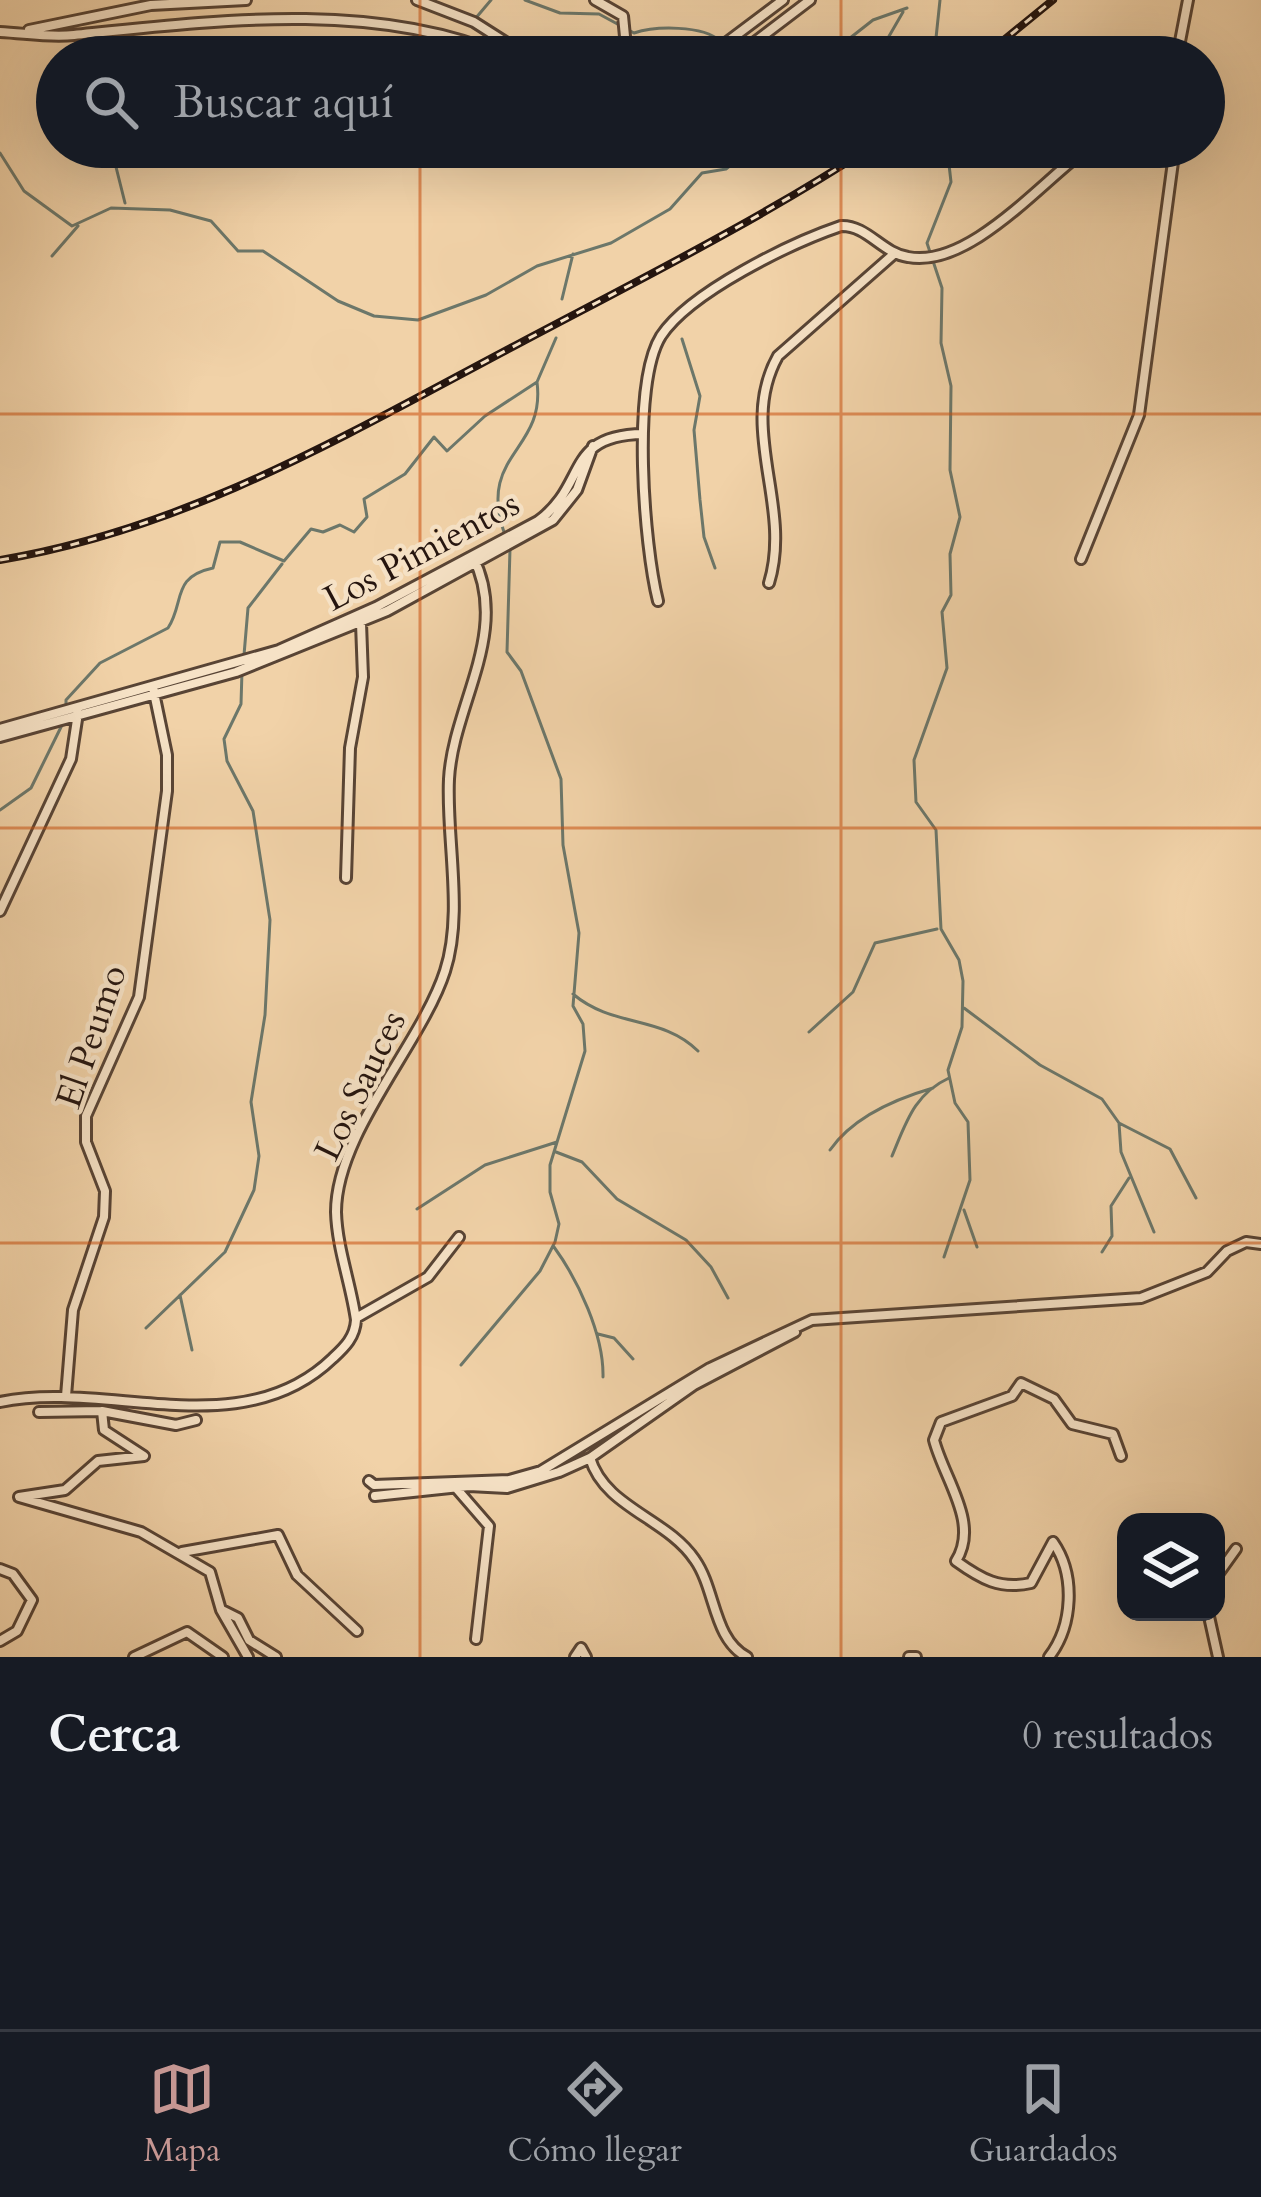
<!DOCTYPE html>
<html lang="es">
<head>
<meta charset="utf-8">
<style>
	:root { --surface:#171b24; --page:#242831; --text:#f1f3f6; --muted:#9ea1a6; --line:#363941; --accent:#c59692 }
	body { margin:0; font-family:Cardo,serif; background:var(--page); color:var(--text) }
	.controls { position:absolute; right:36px; bottom:36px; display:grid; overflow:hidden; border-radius:24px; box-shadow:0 12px 48px #0002 }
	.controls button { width:108px; height:108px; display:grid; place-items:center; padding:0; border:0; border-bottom:3px solid var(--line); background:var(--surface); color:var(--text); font:60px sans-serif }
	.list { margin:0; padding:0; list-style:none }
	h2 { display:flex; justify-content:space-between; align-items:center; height:156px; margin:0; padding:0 48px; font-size:51px }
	h2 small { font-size:39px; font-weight:400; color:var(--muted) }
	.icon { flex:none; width:66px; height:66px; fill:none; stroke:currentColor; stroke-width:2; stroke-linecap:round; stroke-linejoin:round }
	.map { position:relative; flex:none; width:1261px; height:1657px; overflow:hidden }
	.search { position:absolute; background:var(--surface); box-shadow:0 12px 48px #0002; left:36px; right:36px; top:36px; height:132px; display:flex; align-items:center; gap:30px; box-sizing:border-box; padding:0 42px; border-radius:66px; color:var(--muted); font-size:45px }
	.sheet { height:372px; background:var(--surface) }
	nav { display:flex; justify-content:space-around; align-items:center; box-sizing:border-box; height:168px; border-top:3px solid var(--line); background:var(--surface); font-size:33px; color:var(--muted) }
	nav a { display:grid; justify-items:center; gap:6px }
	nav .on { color:var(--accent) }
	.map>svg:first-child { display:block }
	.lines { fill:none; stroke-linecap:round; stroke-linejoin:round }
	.stream { stroke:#6c776a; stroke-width:3 }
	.minor-casing { stroke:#584435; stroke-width:14 }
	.minor { stroke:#f6e2c6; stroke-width:8 }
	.rail-casing { stroke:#25150f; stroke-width:8 }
	.rail { stroke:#f6e2c6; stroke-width:3; stroke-dasharray:9; stroke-linecap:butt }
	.grid { fill:none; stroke:#cb4f0c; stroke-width:3; stroke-opacity:0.55 }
	.labels { text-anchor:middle; stroke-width:9; stroke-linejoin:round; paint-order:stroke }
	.street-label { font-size:36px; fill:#25150f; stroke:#f6e2c6 }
</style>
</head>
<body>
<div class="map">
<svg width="1261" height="1657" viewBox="0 0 1261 1657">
	<rect width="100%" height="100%" fill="#f1d2a8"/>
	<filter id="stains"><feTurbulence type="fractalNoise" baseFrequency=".00167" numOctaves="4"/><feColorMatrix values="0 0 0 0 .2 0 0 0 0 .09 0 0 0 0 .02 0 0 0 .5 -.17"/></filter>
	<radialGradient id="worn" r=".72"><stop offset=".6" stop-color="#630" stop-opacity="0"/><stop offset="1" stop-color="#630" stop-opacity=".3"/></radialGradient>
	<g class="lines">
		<path class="stream" d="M525 0 560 13 599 14 634 33C655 26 703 25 720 41
			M475 19 491 0
			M729 45 762 56 836 49 873 20 907 8
			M444 57 452 43
			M877 57 903 12
			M934 57 940 0
			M111 147 125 203
			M0 153 24 191 72 226 111 208 170 210 211 221 238 251H263L338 301 374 316 418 320 486 295 537 266 611 243 670 209 702 173 726 169 753 147
			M52 256 78 226
			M562 299 573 254
			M682 339 700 396 694 430 700 500 704 537 715 568
			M505 535C476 454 546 452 537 382
			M244 655 248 608 282 564
			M66 708V700L100 663 168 628C185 602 171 577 213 568L220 542H240L284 561 311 529 323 532 340 525 354 532 367 517 364 499 405 474 434 437 447 451 485 416 537 382 556 338
			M0 810 31 788 63 723
			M573 994C613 1028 662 1015 698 1051
			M964 1008 1040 1065 1102 1099 1119 1123 1170 1149 1196 1198
			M809 1032 853 992 875 943 937 929
			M1119 1123 1121 1152 1154 1232
			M830 1150C853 1117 895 1099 933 1088
			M556 1152 582 1162 617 1199 686 1240 711 1267 728 1298
			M892 1156C906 1123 914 1094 949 1078
			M417 1209 485 1165 557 1142
			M964 1210 977 1247
			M554 1247C578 1280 604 1335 603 1377
			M1102 1252 1112 1236 1111 1206 1129 1178
			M944 1257 970 1180 968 1122 955 1103 948 1070 962 1027 963 981 959 960 941 929 936 830 916 802 914 760 947 668 942 612 951 595 950 554 960 517 950 470 951 386 941 343 942 288 927 243 951 182 947 147
			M180 1295 192 1350
			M146 1328 225 1252 254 1190 259 1156 251 1102 265 1015 270 920 253 811 227 761 224 739 241 704 242 671
			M598 1334 614 1338 633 1359
			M461 1365 540 1271 555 1242 559 1224 550 1192V1165L585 1051 583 1024 573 1006 579 933 563 845 561 779 521 671 507 652 510 549"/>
		<g class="minor-casing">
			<path id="minor" d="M417 0 474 22 529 57
				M595 0 623 16 627 57
				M29 30 151 5 246 0
				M0 32C24 33 50 38 74 35 218 20 378 0 507 57
				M707 57 783 0
				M735 57 810 0
				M1177 57 1188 0
				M1081 559 1139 415 1175 147
				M769 583C793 505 737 429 778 356L895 253
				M658 601C644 546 631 384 661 336 690 292 791 243 841 226 867 225 882 253 908 257 969 269 1042 181 1089 147
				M0 729 279 650 376 607 538 521C588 485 564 435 643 434
				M0 737 236 672 387 611 553 520 577 490 593 446
				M346 878 350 748 363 677 361 623
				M0 911 71 759 78 713
				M356 1318 428 1277 459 1237
				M66 1396 73 1310 104 1217 105 1191 86 1142V1116L139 997 167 791V755L153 688
				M0 1402C107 1379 241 1447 333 1358 345 1347 355 1337 356 1320 351 1284 337 1248 336 1212 336 1133 422 1043 445 971 464 913 446 839 449 779 453 705 511 632 473 557
				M102 1411 104 1430 144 1456 98 1461 65 1490 19 1497 141 1532 210 1572 221 1610 248 1657
				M39 1412 102 1411 176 1425 196 1420
				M590 1458C605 1508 667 1518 695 1560 716 1590 713 1639 747 1657
				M369 1481 374 1485 509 1480 541 1471 710 1368 812 1320 1141 1298 1207 1272 1227 1251 1246 1242 1261 1244
				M456 1488 489 1526 476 1639
				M375 1496 469 1486 507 1488 559 1472 590 1458 694 1385 795 1332
				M182 1552 278 1535 297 1575 357 1631
				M0 1569 13 1574 32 1600 17 1631 0 1641
				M1216 1577 1236 1549
				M222 1610 238 1618 249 1640 276 1657
				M1208 1612 1218 1657
				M134 1657 187 1632 223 1657
				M575 1657 581 1648 586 1657
				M909 1657H916
				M1049 1657C1073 1626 1076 1575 1053 1542L1031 1583C1000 1590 981 1579 956 1561 980 1523 944 1479 934 1440L941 1422 1012 1396 1021 1383 1054 1399 1072 1424 1113 1434 1121 1456"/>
		</g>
		<use href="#minor" class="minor"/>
		<g class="rail-casing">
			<path id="rail" d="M983 57 1053 0
				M0 560C191 528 351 432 520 343 639 280 759 220 871 147"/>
		</g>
		<use href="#rail" class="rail"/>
	</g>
	<path class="grid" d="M420 0V57M841 0V57M420 147V1657M841 147V1657M0 414H1261M0 828H1261M0 1243H1261"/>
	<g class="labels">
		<g class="street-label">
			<text transform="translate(421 550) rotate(-28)" y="13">Los Pimientos</text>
			<text transform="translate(90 1036) rotate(-71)" y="13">El Peumo</text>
			<text transform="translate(359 1085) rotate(-64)" y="13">Los Sauces</text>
		</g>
	</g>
	<rect width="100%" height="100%" filter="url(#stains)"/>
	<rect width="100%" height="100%" fill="url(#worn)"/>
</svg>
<div class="controls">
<button><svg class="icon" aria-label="layers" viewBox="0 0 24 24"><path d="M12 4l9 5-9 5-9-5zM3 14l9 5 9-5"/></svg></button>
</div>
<div class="search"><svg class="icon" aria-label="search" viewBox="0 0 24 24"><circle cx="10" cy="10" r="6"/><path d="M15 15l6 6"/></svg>Buscar aquí</div>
</div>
<section class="sheet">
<h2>Cerca<small>0 resultados</small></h2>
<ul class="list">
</ul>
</section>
<nav>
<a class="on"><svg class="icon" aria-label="map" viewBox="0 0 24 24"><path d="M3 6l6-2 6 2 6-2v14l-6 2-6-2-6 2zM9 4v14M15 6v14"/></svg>Mapa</a>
<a><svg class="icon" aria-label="directions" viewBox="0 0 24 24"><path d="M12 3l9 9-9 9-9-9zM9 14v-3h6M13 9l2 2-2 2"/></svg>Cómo llegar</a>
<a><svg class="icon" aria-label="saved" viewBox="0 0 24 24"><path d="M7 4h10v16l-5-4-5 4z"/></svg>Guardados</a>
</nav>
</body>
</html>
